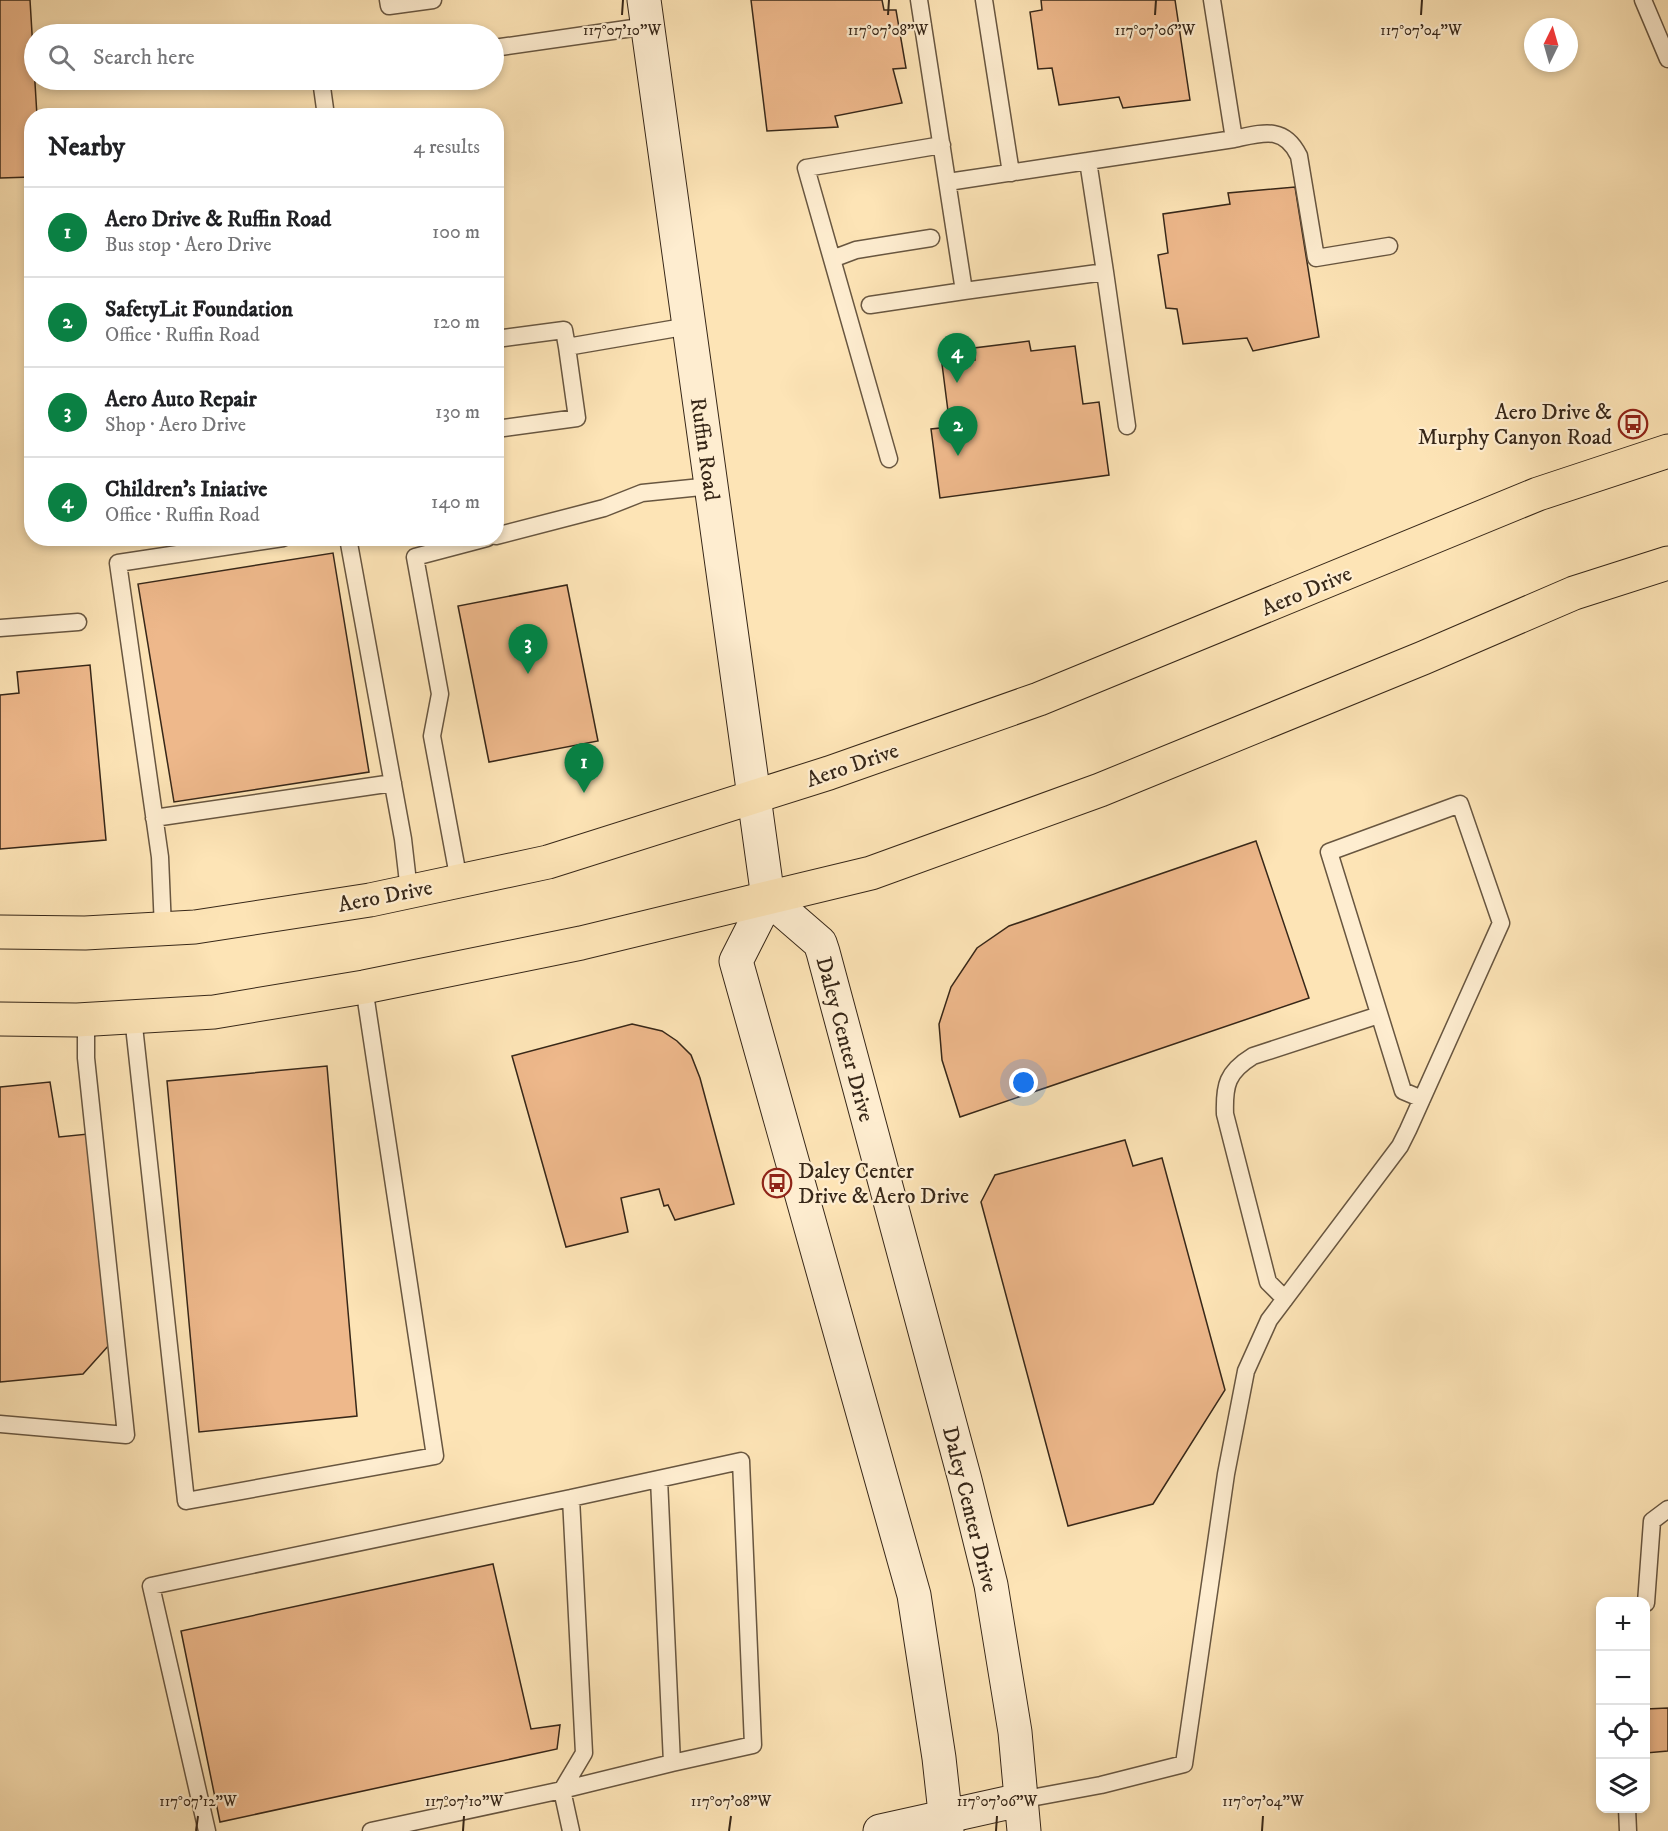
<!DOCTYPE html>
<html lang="en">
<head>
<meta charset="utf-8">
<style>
	:root { --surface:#fff; --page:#f6f6f6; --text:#202124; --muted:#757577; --line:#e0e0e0; --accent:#0b8043 }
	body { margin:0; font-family:"IM FELL DW Pica",serif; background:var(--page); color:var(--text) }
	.controls { position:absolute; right:18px; bottom:18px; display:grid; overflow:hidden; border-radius:12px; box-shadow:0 3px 9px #0003 }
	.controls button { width:54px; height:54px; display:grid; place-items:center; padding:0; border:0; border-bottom:2px solid var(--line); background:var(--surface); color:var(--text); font:30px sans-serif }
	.compass { position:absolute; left:1524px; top:18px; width:54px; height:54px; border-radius:50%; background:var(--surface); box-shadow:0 3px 9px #0003; rotate:5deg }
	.you { position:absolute; left:1024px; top:1083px; width:21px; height:21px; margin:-15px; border:4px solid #fff; border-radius:50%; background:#1a73e8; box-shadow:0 0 0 9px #1a73e833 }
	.badge { display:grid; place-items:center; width:39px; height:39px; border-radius:50%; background:var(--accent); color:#fff; font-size:20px; font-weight:700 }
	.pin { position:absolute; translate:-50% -50px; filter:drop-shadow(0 2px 3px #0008) }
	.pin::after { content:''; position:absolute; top:32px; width:21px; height:18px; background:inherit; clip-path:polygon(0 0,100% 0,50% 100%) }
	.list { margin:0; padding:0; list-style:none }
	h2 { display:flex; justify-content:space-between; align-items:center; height:78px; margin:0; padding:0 24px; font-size:26px }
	h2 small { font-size:20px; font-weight:400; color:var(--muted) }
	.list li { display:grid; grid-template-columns:39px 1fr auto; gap:18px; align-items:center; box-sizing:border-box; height:90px; padding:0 24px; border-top:2px solid var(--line) }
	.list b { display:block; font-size:22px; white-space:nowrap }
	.list p { margin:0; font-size:20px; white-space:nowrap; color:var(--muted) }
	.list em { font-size:20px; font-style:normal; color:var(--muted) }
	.icon { flex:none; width:33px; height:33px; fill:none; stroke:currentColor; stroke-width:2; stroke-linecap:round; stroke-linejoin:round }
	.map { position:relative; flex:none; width:1668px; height:1831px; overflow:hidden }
	.search { position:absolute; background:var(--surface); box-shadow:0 3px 9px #0003; left:24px; top:24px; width:480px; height:66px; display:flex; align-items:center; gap:15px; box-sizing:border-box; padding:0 21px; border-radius:33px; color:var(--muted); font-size:22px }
	.panel { position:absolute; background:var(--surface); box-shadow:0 3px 9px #0003; left:24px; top:108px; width:480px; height:438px; border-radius:24px }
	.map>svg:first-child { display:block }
	.building { fill:#eeb88b; stroke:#372718; stroke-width:1.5 }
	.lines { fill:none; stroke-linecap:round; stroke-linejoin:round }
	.lane-casing { stroke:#685640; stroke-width:19 }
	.secondary-casing { stroke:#372718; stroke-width:35 }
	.primary-casing { stroke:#372718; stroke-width:35 }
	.lane { stroke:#feedd0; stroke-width:16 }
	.secondary { stroke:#feedd0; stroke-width:33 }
	.primary { stroke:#fde4b6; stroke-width:33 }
	.ticks { fill:none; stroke:#372718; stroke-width:2 }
	.labels { text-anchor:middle; stroke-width:4.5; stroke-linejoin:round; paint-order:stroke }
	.poi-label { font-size:22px; fill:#372718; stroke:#feedd0; text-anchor:end }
	.street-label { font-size:22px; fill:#372718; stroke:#feedd0 }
	.ticks-label { font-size:15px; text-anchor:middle; fill:#372718; stroke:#feedd0; stroke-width:4.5; stroke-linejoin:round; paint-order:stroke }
</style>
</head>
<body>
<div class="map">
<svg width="1668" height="1831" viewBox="0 0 1668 1831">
	<rect width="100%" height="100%" fill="#fde4b6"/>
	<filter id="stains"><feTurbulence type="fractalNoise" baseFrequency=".00333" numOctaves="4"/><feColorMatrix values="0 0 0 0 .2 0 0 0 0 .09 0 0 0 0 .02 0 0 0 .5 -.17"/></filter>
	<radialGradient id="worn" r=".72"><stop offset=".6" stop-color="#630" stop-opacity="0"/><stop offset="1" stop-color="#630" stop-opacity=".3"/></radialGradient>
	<path class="building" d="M0 0H30L37 116H32V177L0 178Z
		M751 0H882L884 10H896L906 68 893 69 902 103 835 116 838 127 767 131Z
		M1041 0H1175L1190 100 1123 108 1119 97 1059 105 1052 68 1038 69 1030 12 1042 10Z
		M1295 187 1319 337 1253 351 1247 338 1183 344 1177 309 1166 308 1158 255 1168 253 1163 214 1230 204 1228 193Z
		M1029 341 1031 351 1075 346 1083 404 1099 402 1109 475 940 498 931 429 950 427 942 364 975 360 974 348Z
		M333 553 369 772 174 802 138 584Z
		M567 585 598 741 489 762 458 606Z
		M90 665 106 840 0 849V695L19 693 17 672Z
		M1256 841 1309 998 960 1117 942 1060 939 1024 951 987 977 948 1009 926Z
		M632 1024 662 1031 677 1041 691 1055 700 1078 734 1204 675 1220 668 1205 664 1206 659 1189 621 1198 628 1232 566 1247 512 1056Z
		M327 1066 357 1416 199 1432 167 1081Z
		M50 1082 59 1137 88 1134 110 1344 83 1374 0 1382V1087Z
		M1125 1140 1133 1166 1162 1158 1225 1390 1153 1504 1068 1526 981 1202 995 1175Z
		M493 1564 531 1729 560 1725 557 1749 220 1822 181 1631Z
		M1668 1708V1751L1646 1753V1709Z"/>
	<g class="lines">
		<g class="lane-casing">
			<path id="lane" d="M388 0 389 6 433 0
				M919 0 964 291 1105 272 1127 426
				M984 0 1011 173
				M1643 0 1668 59
				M494 48 647 26
				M321 80 326 116
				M1234 139C1262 133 1284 125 1299 156L1316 258 1389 246
				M1088 161 1234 139 1212 0
				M948 182 1088 161 1105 272
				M832 259 856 250 931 238
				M870 305 964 291
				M496 339 564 330 567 347
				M496 429 577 418 567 347 689 326
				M889 459 806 168 942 145
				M496 536 604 508 642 493 711 486
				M348 538 403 839 409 891
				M0 628 78 622
				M154 818 393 783
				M459 881 432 736 440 694 415 557 487 538
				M163 929 160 857 118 563 283 538
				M133 1017 186 1501 435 1456 364 987
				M1285 1299 1268 1282 1225 1114C1224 1085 1227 1072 1253 1056L1379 1015
				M0 1424 126 1435 86 1058V1020
				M571 1498 741 1461 753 1745 672 1763 659 1479
				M1646 1603 1652 1521 1668 1509
				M562 1790 672 1763
				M1020 1800 1101 1785 1184 1764 1226 1474 1246 1371 1269 1320 1400 1146 1408 1130 1501 923 1460 804 1329 852 1403 1091 1422 1099
				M1627 1808 1628 1831
				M207 1831 151 1586 571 1498 584 1753 562 1790
				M371 1831 562 1790 571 1831"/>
		</g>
		<g class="secondary-casing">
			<path id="secondary" d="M644 0 768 898
				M768 898 820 943 823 952 965 1480 991 1585 1015 1732 1024 1831
				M768 898 736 961 914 1595 939 1758 947 1831
				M880 1831 1020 1800"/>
		</g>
		<g class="primary-casing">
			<path id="primary" d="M0 932 85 933 195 927 370 900 548 862 829 773 1039 699 1538 494 1668 451
				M0 1019 77 1020 214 1012 364 987 581 943 871 873 1100 790 1423 658 1574 593 1668 563"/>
		</g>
		<use href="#lane" class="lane"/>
		<use href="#secondary" class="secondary"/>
		<use href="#primary" class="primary"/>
	</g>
	<path class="ticks" d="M622 15 623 0M888 15 889 0M1155 15 1156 0M1421 15 1422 0M196 1831 198 1816M463 1831 464 1816M729 1831 731 1816M996 1831 997 1816M1262 1831 1263 1816"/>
	<defs>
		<g id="bus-ring" transform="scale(1.5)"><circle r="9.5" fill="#feedd0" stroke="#8f2418" stroke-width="1.5"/><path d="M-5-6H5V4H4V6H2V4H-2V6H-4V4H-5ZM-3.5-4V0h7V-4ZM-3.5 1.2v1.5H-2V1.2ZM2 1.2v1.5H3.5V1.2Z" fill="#8f2418"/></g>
	</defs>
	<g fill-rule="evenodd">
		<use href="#bus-ring" x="1633" y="424"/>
		<use href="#bus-ring" x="777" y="1183"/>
	</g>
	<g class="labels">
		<g class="poi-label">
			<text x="1612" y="419">Aero Drive &amp;<tspan x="1612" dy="25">Murphy Canyon Road</tspan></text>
			<text x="798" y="1178" text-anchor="start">Daley Center<tspan x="798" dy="25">Drive &amp; Aero Drive</tspan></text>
		</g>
		<g class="street-label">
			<text transform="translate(706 449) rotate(82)" y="8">Ruffin Road</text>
			<text transform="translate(1306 590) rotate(-23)" y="8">Aero Drive</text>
			<text transform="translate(852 764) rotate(-19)" y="8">Aero Drive</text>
			<text transform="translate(385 895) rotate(-11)" y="8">Aero Drive</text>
			<text transform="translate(846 1039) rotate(75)" y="8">Daley Center Drive</text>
			<text transform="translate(971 1509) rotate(76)" y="8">Daley Center Drive</text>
		</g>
	</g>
	<g class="ticks-label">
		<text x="622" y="35">117°07'10"W</text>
		<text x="888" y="35">117°07'08"W</text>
		<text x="1155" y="35">117°07'06"W</text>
		<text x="1421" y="35">117°07'04"W</text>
		<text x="198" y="1806">117°07'12"W</text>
		<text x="464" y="1806">117°07'10"W</text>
		<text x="731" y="1806">117°07'08"W</text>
		<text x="997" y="1806">117°07'06"W</text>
		<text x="1263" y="1806">117°07'04"W</text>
	</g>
	<rect width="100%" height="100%" filter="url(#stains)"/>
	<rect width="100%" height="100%" fill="url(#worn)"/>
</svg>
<div class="controls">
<button>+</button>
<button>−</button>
<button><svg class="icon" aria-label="locate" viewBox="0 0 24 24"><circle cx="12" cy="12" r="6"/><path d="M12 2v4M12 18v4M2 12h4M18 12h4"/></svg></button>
<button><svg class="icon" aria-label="layers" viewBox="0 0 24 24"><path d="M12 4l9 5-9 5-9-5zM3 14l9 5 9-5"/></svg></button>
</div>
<svg class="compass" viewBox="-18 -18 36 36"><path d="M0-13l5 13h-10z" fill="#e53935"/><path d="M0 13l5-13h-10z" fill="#757577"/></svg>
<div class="you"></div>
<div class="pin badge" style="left:584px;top:793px">1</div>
<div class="pin badge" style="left:958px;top:456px">2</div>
<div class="pin badge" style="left:528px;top:674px">3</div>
<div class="pin badge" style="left:957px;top:383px">4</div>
<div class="search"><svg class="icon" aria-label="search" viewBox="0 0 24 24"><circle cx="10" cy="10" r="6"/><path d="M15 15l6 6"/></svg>Search here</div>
<section class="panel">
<h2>Nearby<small>4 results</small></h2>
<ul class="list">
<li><span class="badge">1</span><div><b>Aero Drive &amp; Ruffin Road</b><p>Bus stop · Aero Drive</p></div><em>100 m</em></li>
<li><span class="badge">2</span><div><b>SafetyLit Foundation</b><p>Office · Ruffin Road</p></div><em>120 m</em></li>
<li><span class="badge">3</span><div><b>Aero Auto Repair</b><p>Shop · Aero Drive</p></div><em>130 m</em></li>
<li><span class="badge">4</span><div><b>Children’s Iniative</b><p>Office · Ruffin Road</p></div><em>140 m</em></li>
</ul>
</section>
</div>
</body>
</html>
